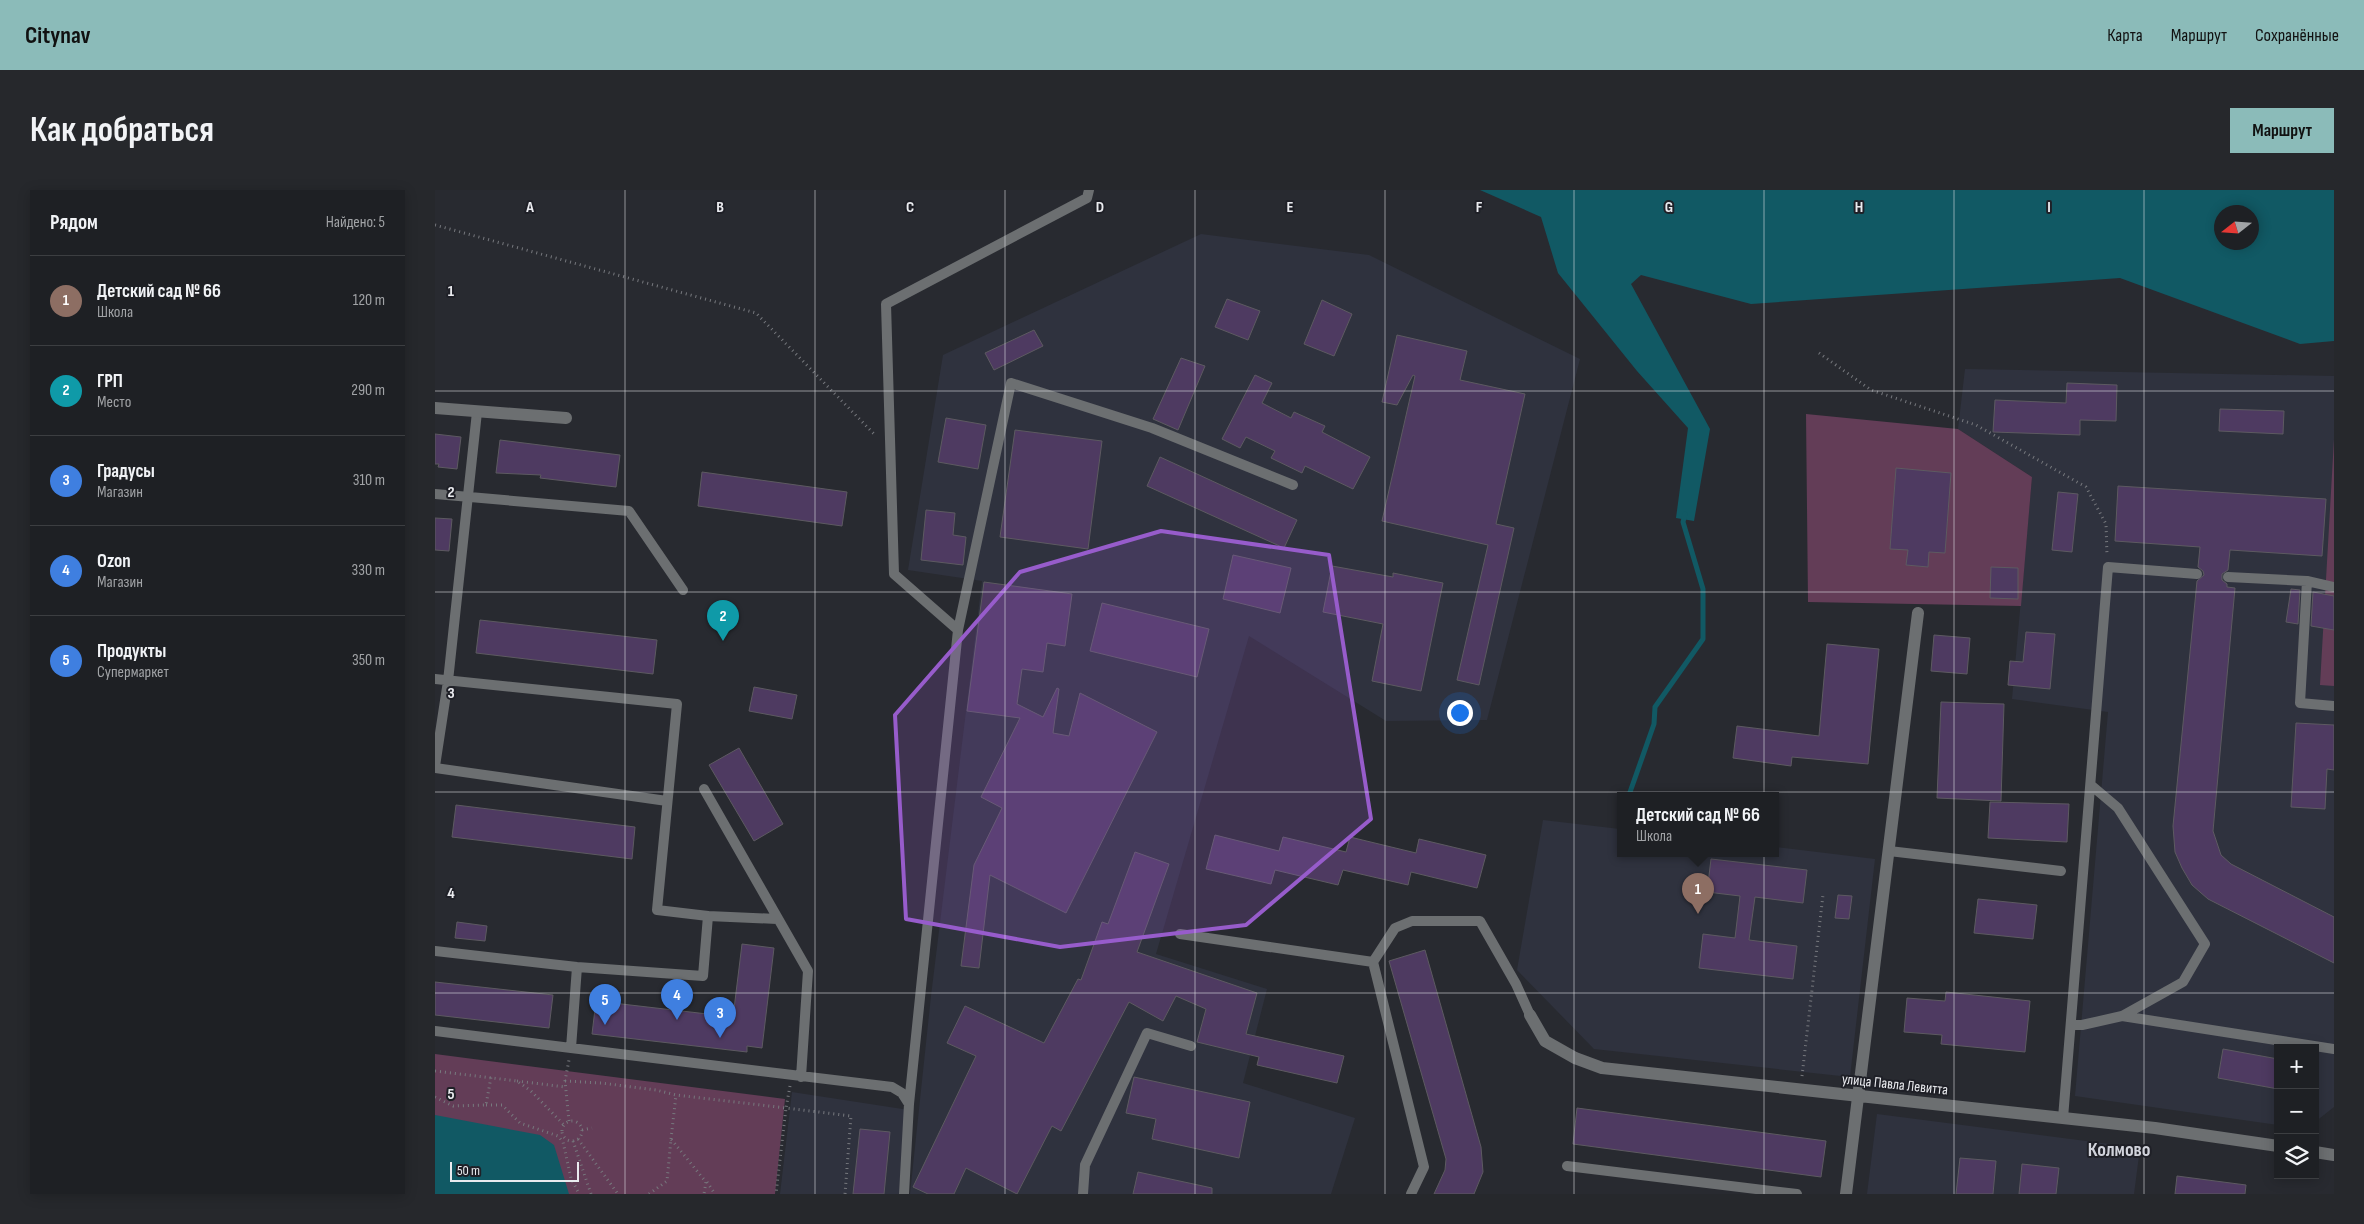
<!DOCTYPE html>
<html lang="ru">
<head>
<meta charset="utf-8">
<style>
	:root { --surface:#1e2024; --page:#26282c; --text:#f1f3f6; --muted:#a1a3a6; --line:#3c3e41; --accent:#8bbbb9 }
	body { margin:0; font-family:"Sofia Sans Condensed",sans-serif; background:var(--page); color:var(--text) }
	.controls { position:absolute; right:15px; bottom:15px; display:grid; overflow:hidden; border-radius:0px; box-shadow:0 2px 12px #0003 }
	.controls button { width:45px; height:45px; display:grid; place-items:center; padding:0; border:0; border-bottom:1px solid var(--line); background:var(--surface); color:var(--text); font:25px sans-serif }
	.compass { position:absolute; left:1779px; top:15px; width:45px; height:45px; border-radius:50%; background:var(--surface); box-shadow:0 2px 12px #0003; rotate:253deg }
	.scale { position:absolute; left:15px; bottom:12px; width:129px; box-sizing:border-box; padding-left:5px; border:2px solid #eaebef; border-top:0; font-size:14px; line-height:18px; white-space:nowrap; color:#eaebef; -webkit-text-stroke:4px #1f2027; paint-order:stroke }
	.you { position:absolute; left:1024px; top:522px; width:18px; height:18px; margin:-12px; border:4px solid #fff; border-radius:50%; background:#1a73e8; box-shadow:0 0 0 8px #1a73e833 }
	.badge { display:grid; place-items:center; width:32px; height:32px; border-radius:50%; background:var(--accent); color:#fff; font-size:16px; font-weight:700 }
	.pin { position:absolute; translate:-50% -41px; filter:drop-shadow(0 1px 2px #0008) }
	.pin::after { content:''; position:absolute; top:26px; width:18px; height:15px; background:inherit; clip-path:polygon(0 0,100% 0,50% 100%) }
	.popup { position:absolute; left:1182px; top:602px; width:162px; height:65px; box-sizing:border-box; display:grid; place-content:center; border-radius:0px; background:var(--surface); filter:drop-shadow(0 1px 4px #0005); font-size:16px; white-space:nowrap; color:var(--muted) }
	.popup b { font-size:19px; color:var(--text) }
	.popup::after { content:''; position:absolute; left:50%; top:100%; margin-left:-10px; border:10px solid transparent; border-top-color:var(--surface) }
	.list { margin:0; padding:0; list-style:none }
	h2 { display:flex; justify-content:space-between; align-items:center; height:65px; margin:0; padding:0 20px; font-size:21px }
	h2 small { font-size:16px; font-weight:400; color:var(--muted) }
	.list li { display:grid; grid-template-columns:32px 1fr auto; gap:15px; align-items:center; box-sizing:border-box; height:90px; padding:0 20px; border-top:1px solid var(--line) }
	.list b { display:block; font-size:19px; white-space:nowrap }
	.list p { margin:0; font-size:16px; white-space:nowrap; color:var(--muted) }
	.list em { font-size:16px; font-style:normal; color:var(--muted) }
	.icon { flex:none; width:28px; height:28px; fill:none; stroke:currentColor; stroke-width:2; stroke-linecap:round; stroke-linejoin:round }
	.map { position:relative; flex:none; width:1899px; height:1004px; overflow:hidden; border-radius:0px }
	header { display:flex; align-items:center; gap:30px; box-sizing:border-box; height:70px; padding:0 25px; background:var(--accent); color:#111 }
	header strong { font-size:24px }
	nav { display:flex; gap:28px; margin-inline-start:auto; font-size:18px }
	.intro { display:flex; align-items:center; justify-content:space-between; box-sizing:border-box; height:120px; padding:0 30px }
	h1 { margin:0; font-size:35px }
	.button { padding:12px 22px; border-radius:0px; background:var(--accent); color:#111; font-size:18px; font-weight:700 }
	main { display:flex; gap:30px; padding:0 30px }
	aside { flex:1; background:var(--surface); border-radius:0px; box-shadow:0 2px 12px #0003 }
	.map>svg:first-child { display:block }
	.built { fill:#2f323e }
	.green { fill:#633d57 }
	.water { fill:#115964; fill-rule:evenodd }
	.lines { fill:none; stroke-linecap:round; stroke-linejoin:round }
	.stream { stroke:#115964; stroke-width:5 }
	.building { fill:#4e3a61; stroke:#5d5a61 }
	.path { stroke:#77797e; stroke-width:3; stroke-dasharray:1 4; stroke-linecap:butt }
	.lane { stroke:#6c6f71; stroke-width:10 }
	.street { stroke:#6c6f71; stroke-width:12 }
	.marked { fill:#975ccb; fill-opacity:0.2; stroke:#975ccb; stroke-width:4; stroke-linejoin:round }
	.grid { fill:none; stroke:#eaebef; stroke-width:1; stroke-opacity:0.55 }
	.labels { text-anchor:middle; stroke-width:4; stroke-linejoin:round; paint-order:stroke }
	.street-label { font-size:15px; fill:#eaebef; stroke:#1f2027 }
	.district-label { font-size:20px; font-weight:bold; fill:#d1d3db; stroke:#1f2027 }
	.grid-label { font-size:16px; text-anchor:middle; font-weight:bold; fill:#eaebef; stroke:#1f2027; stroke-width:4; stroke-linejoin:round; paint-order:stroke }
</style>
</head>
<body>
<header>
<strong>Citynav</strong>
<nav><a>Карта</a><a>Маршрут</a><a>Сохранённые</a></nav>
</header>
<div class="intro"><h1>Как добраться</h1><a class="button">Маршрут</a></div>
<main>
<aside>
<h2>Рядом<small>Найдено: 5</small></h2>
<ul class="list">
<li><span class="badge" style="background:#8d6e63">1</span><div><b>Детский сад № 66</b><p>Школа</p></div><em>120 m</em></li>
<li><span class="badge" style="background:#0f9aa8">2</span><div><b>ГРП</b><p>Место</p></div><em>290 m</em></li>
<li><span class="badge" style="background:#3f7fe0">3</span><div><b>Градусы</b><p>Магазин</p></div><em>310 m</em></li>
<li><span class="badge" style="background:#3f7fe0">4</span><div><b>Ozon</b><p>Магазин</p></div><em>330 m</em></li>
<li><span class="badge" style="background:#3f7fe0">5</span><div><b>Продукты</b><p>Супермаркет</p></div><em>350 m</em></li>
</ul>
</aside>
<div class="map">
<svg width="1899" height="1004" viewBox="0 0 1899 1004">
	<rect width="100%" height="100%" fill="#282a30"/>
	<path class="built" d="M766 44 934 65 1145 169 1052 530 951 531 814 446 721 764 832 799 808 893 920 928 896 1004H475L496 806 547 391 473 380 508 165Z
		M1530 179 1899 186V917L1880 932V858H1843V935L1640 906 1673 522 1577 509 1597 287 1523 239Z
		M1108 630 1185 639 1186 663H1340L1341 657 1440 669 1415 887 1159 859 1082 780Z
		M357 902 474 920 467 1004H345Z
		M1442 924 1705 958 1699 1004H1432Z"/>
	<path class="green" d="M1371 224 1523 239 1597 287 1586 416 1373 412Z
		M1899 249V496L1885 495Z
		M0 864 350 909 340 1004H0Z"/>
	<path class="water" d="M1045 0H1899V151L1865 154 1685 88 1316 114 1206 85 1196 94 1275 239 1259 331 1241 328 1253 238 1202 181 1123 83 1106 27ZM1786 22H1816V52H1786Z
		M0 925 105 945 119 955 134 1004H0Z"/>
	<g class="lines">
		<path class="stream" d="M1194 605 1219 534 1220 517 1268 449V399L1248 332 1250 324"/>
	</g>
	<path class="building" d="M792 109 825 121 813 150 780 137Z
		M887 110 917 124 899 166 869 154Z
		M599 140 608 156 559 180 550 163Z
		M962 145 1032 161 1025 190 1090 204 1061 334 1079 338 1044 495 1022 490 1053 355 947 331 980 186 978 185 962 215 947 212Z
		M746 168 770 176 743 240 718 229Z
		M820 185 837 193 827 213 856 228 859 222 890 236 887 242 935 267 918 299 870 276 867 283 836 268 840 261 811 247 805 258 787 249Z
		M1632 193 1682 195 1681 231 1645 230V245L1558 242 1560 210 1631 213Z
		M1785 219 1849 221 1848 244 1784 241Z
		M511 228 551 235 543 279 503 272Z
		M580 240 667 251 653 359 565 347Z
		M0 244 26 247 22 279 3 277 4 274H0Z
		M65 250 185 265 181 297 105 288 106 285 61 283Z
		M725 267 862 330 849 358 712 296Z
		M1461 278 1516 283 1510 363 1494 362 1493 377 1471 375 1473 360 1455 359Z
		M267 282 412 302 407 336 263 316Z
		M1683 296 1891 309 1887 366 1795 360 1793 380 1787 384V390L1792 394V397L1800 398 1778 641 1786 665 1796 674 1899 727V773L1773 709 1757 695 1747 678 1740 662 1738 636 1762 391 1769 385 1768 381 1763 377 1765 357 1680 351Z
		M1623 302 1643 304 1637 362 1617 360Z
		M491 320 520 323 518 345 531 347 528 375 486 370Z
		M0 328 17 329 14 361 0 360Z
		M798 365 856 378 845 423 788 409Z
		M897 376 958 387V383L1008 393 986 501 937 491 948 434 888 422Z
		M1556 377 1583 378V409L1555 408Z
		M549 392 637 404 630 456 612 453 608 482 587 479 582 514 608 527 622 498 624 499 618 543 634 546 645 503 722 542 631 723 555 685 544 778 526 776 539 675 567 618 546 607 585 528 532 521Z
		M1856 399 1865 400 1863 434 1851 432Z
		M1878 402 1899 406V440L1876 436Z
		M667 413 774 439 762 487 655 461Z
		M45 430 222 450 218 484 41 463Z
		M1591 442 1620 444 1615 499 1573 495 1575 471 1588 472Z
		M1499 445 1535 448 1532 484 1496 481Z
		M1392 454 1444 459 1433 574 1357 567 1356 576 1298 568 1302 536 1384 546Z
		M319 497 362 505 357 529 314 521Z
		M1506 512 1569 514 1566 611 1502 608Z
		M1861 533 1899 535V580L1892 579 1890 619 1856 617Z
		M304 558 348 634 319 651 274 575Z
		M1555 612 1634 614 1632 652 1553 648Z
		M21 615 200 637 197 669 17 647Z
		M780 645 844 661 848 647 911 662 915 647 981 663 984 649 1051 665 1042 698 976 682 973 695 908 680 903 695 840 680 836 694 771 679Z
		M700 662 734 674 702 762 822 803 811 844 909 866 902 893 822 875 824 867 762 852 771 819 741 806 728 831 694 812 626 941 617 936 582 1004 531 978 519 1004H493L478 997 541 866 512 853 530 816 609 853 643 789 646 790 667 732 673 734Z
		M1276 669 1372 680 1368 713 1320 707 1314 750 1362 756 1358 789 1264 778 1268 744 1300 748 1305 706 1272 702Z
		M1403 705 1417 706 1414 729 1400 728Z
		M1543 709 1602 715 1598 749 1539 743Z
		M22 732 52 736 50 751 20 748Z
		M307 754 339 758 327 858 312 856V862L157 844 161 811 298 827Z
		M990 760 1046 957 1048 982 1039 1004H999L1010 980 1011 969 954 771Z
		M0 792 118 805 114 838 0 825Z
		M1511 802 1595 811 1590 862 1506 854 1507 845 1469 842 1472 808 1510 811Z
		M1788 859 1843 869V899L1783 888Z
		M699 887 815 912 804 968 717 949 721 929 691 923Z
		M1142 918 1391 951 1386 987 1138 954Z
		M425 939 455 942 449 1004H418Z
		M1525 968 1561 971 1558 1004H1521Z
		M1587 974 1624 978 1621 1004H1584Z
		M703 982 777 998V1004H698Z
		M1742 986 1811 995 1810 1004H1740Z"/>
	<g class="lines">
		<path class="path" d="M0 35 321 123 441 246
			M1384 163 1436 200 1541 235 1651 297 1671 334 1672 366
			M0 881 82 891 96 901 129 935
			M1367 886 1388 705
			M82 891 130 897
			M130 891 166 893 221 900 241 905 351 918 341 1004
			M355 896 351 918 416 926 410 1004
			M0 907 18 916 51 915 56 887
			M51 915H67L85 933 123 946 128 952 136 988 144 1004
			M134 931 130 891 134 870
			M127 941a10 10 0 1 1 20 0a10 10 0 1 1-20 0Z
			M147 940 157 938
			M143 949 183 1004
			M236 949 241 905
			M138 951 156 1004
			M272 992 280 1004
			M214 1004 232 991 236 949 271 992 269 1004"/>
		<path class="lane" d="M0 304 194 321 248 400
			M1793 387 1872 391 1899 397
			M1872 391 1865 513 1899 516
			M523 440 459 384 451 114 652 8 654 0
			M0 489 242 514 222 720 273 726
			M0 576 13 491 42 222
			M0 578 232 611
			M1657 596 1683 618 1770 754 1748 792 1687 826
			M269 599 373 781 366 887
			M1454 661 1626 681
			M745 744 938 772
			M0 761 142 777 268 786 273 726 342 729
			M142 777 136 858 457 897 467 903 474 914
			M1636 835H1647L1687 826 1899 859
			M0 841 136 858
			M1628 928 1673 377 1762 384
			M1132 976 1362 1004
			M469 1004 474 914 523 440 576 193 717 238 858 295
			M648 1004 650 975 712 843 756 856
			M976 1004 989 977 938 772 960 738 977 731H1045L1081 794 1095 825"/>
		<path class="street" d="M0 218 131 228
			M1095 825 1110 851 1140 868 1167 878 1720 938 1843 956
			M1880 962 1899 965
			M1411 1004 1483 423"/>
	</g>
	<path class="marked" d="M726 341 894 365 936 629 811 735 625 757 471 729 460 525 585 382Z"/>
	<path class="grid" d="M190 0V1004M380 0V1004M570 0V1004M760 0V1004M950 0V1004M1139 0V1004M1329 0V1004M1519 0V1004M1709 0V1004M0 201H1899M0 402H1899M0 602H1899M0 803H1899"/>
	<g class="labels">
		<g class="street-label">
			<text transform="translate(1460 894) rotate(6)" y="5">улица Павла Левитта</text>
		</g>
		<g class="district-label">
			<text x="1684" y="966">Колмово</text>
		</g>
	</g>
	<g class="grid-label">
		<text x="95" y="22">A</text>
		<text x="285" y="22">B</text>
		<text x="475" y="22">C</text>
		<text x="665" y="22">D</text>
		<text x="855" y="22">E</text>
		<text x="1044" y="22">F</text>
		<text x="1234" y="22">G</text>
		<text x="1424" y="22">H</text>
		<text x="1614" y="22">I</text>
		<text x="16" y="106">1</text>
		<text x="16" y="307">2</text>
		<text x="16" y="508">3</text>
		<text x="16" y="708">4</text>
		<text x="16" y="909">5</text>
	</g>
</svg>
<div class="controls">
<button>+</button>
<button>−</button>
<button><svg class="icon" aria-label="layers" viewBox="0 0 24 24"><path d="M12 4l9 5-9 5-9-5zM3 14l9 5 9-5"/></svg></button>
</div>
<svg class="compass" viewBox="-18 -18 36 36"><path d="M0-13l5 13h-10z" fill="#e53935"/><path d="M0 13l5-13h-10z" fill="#a1a3a6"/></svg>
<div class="scale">50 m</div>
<div class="you"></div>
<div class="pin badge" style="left:1263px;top:724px;background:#8d6e63">1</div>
<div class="popup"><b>Детский сад № 66</b>Школа</div>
<div class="pin badge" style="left:288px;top:451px;background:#0f9aa8">2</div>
<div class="pin badge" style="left:285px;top:848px;background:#3f7fe0">3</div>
<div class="pin badge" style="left:242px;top:830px;background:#3f7fe0">4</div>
<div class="pin badge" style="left:170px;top:835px;background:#3f7fe0">5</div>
</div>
</main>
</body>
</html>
